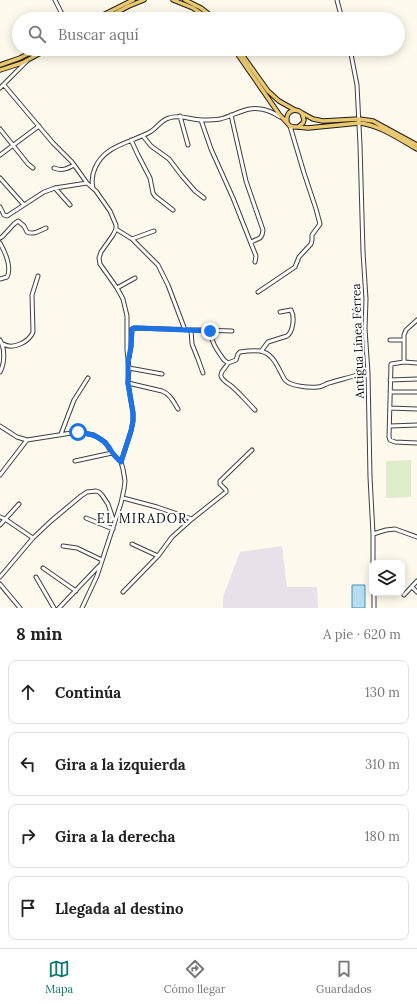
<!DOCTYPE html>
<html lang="es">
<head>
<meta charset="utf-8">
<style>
	:root { --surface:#fff; --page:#f2f2f2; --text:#222; --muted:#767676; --line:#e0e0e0; --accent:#0f766e }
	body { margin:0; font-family:Lora,serif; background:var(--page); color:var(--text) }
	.controls { position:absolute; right:12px; bottom:12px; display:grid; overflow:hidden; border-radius:8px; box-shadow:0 2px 10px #0003 }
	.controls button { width:36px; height:36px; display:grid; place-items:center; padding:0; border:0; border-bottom:1px solid var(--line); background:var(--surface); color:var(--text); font:20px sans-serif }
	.stop { position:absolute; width:12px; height:12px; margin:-9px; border:3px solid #1a73e8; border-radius:50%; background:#fff }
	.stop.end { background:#1a73e8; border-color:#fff; box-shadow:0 1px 4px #0008 }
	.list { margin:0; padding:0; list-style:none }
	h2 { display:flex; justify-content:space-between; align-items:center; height:52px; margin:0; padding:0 16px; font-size:17px }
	h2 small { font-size:13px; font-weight:400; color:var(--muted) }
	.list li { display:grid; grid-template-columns:26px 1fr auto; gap:12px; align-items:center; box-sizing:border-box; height:64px; margin:0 8px 8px; padding:0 8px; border:1px solid var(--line); border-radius:8px }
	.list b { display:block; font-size:15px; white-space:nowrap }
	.list em { font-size:13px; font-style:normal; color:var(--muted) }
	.icon { flex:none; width:22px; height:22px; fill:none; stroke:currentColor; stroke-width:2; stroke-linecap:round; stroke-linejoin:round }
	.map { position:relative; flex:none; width:417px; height:608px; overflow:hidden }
	.search { position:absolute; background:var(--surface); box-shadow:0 2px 10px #0003; left:12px; right:12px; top:12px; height:44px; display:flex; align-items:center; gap:10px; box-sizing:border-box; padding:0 14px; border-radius:22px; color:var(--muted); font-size:15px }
	.sheet { height:340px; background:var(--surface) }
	nav { display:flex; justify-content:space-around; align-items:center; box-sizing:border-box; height:56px; border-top:1px solid var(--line); background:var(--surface); font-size:11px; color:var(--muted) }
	nav a { display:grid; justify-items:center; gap:2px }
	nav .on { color:var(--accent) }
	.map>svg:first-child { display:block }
	.industrial { fill:#e8e1ea }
	.pitch { fill:#e1ecca }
	.water { fill:#b6dcef; stroke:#4592be }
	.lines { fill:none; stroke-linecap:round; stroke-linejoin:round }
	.minor-casing { stroke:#3f3f3f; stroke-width:5 }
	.major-casing { stroke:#1d1d1d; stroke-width:5.5 }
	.minor { stroke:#fff; stroke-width:3 }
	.major { stroke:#eac86f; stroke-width:3.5 }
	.route { stroke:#1a73e8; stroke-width:5 }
	.labels { text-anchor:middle; stroke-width:4; stroke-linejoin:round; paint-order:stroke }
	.street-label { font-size:12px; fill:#0c0c0c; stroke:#fff }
	.neighbourhood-label { font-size:13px; letter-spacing:1px; fill:#0c0c0c; stroke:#fff }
</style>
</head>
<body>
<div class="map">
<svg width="417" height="608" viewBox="0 0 417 608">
	<rect width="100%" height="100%" fill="#fdf9ec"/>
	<path class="industrial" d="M282 546 287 587H317L318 608H223V597L240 552Z"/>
	<path class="pitch" d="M411 460V497L386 498V461Z"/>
	<path class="water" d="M352 585H365V608H352Z"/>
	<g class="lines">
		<g class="minor-casing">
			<path id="minor" d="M55 0 61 12 65 19
				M337 0 342 19
				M350 49 357 85 360 145 363 252 366 299 365 329 368 373 370 477 373 534V563
				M4 85 53 143 72 162 87 183 96 191 110 211 116 225V229L113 235 101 252 99 258 100 264 117 288 123 299 127 316V350L129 368 128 383 133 413V421L131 431 121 462
				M0 88 27 61
				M231 115 246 181 263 230 262 235 260 238 251 242
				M180 116 188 145
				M201 120 211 149 233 198 256 256 255 262
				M0 129 28 164 33 168
				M143 136 151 146 169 159 182 176 195 191 204 198
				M131 140 138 155 150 178 153 193 155 196 173 210
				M0 155 39 126
				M54 168C62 171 67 169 74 165
				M0 178 24 205
				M55 188 70 205
				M93 188C91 180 92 175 95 168 105 145 130 143 150 132 157 128 161 120 169 118 181 114 190 120 202 120 207 120 214 120 220 119 234 116 246 106 261 109 268 110 274 113 280 117
				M0 207 4 215 7 216 44 192 55 188 87 183
				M116 229 132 239 158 265 168 285 185 330
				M0 238 2 237 14 224 18 221 24 226 27 232C34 235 39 231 46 228
				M132 239 154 231
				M0 243C5 252 12 267 7 277L0 279
				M117 288 135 278
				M258 292 295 267 299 257 311 244 312 240V235L320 224 316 209 304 173 290 126
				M191 330 192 344 198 359 203 373
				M210 331C212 344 217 350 224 360L228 363 236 360 238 354 240 352C246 351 253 350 260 351 274 353 278 369 285 380 290 386 309 388 318 387 322 387 325 384 329 383 338 380 348 378 357 375
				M0 340C5 348 5 363 0 372
				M390 340H404
				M3 344C13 350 29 342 33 332L32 295 38 276
				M263 352 262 350 268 342 287 336C293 332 295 317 291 310L280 312
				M129 358 131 346 132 329 134 328 232 331
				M404 362V335L406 330 417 320
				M228 363C227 367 220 371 221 376 222 380 227 383 230 385 239 392 247 402 255 410
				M417 363 404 362 391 364 389 437 390 440 395 442 417 443
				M129 368 162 374
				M390 380 417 379
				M128 383 162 391C170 394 173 401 178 409
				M390 392H417
				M390 408 417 409
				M0 426 17 437 27 440 78 432 94 435 105 442 112 453 121 462 123 469 125 481 124 489 121 503 97 576 82 608
				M390 426 417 425
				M61 434 74 400 88 378
				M75 461 112 453
				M0 475 27 440
				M123 498 157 507 192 519
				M0 517 5 519 33 538
				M86 518 113 529
				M0 525 19 504
				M373 534 386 530 395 529 417 537
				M132 544 158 556
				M63 546 77 548 102 560
				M43 568 76 591
				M0 577 33 538 51 521 81 496 87 492 96 491 99 492 102 495 108 504 114 522
				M36 577 54 608
				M0 584 20 608
				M412 587 417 592
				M123 592 158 556 172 537 192 519 226 492V490L220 484V481L252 450
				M374 593V608
				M404 595 417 581
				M59 608 99 566"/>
		</g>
		<g class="major-casing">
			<path id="major" d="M173 0 193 8 209 19
				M185 0 201 8 215 19
				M95 19 133 0
				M104 19 129 6 144 0
				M234 49 279 114 290 126 293 127H298L308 128 359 123C380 125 399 139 417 149
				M238 49 268 91 279 101 295 110 299 111 302 113 304 120 303 123 298 127
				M0 65 20 58 38 49
				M0 70 22 63 48 49
				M302 113 313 119 323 121 359 119 373 121 417 145
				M287 121C286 115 289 111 295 110"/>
		</g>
		<use href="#minor" class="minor"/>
		<use href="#major" class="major"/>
	</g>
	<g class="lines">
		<path class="route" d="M78 432C91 434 100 436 109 447 112 453 116 458 121 462L131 431 133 421V413L128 383V362L131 346 132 329 134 328H138L210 331"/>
	</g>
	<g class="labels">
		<g class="street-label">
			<text transform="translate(358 341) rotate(-92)" y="4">Antigua Línea Férrea</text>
		</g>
		<g class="neighbourhood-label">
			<text x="142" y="523">EL MIRADOR</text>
		</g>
	</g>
</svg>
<div class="controls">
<button><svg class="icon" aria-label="layers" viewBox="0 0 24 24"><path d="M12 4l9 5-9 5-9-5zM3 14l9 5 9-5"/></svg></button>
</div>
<div class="stop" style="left:78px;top:432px"></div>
<div class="stop end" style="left:210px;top:331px"></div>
<div class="search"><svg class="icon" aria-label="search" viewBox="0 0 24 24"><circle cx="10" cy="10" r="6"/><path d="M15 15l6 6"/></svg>Buscar aquí</div>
</div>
<section class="sheet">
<h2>8 min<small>A pie · 620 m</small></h2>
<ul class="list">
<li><svg class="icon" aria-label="ahead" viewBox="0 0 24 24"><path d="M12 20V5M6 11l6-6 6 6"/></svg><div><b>Continúa</b></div><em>130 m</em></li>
<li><svg class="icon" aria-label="left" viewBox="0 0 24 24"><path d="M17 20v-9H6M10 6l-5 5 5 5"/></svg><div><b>Gira a la izquierda</b></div><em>310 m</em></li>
<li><svg class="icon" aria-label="right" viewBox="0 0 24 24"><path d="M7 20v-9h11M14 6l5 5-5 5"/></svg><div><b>Gira a la derecha</b></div><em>180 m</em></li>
<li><svg class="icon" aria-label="arrive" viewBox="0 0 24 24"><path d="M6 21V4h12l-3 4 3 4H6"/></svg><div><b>Llegada al destino</b></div></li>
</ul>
</section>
<nav>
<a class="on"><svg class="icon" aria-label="map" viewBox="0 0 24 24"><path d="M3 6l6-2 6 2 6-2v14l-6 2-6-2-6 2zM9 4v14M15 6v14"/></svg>Mapa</a>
<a><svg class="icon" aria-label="directions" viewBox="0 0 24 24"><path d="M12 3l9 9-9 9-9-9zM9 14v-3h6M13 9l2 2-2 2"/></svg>Cómo llegar</a>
<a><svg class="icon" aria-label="saved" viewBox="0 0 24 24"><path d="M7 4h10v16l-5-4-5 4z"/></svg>Guardados</a>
</nav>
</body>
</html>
